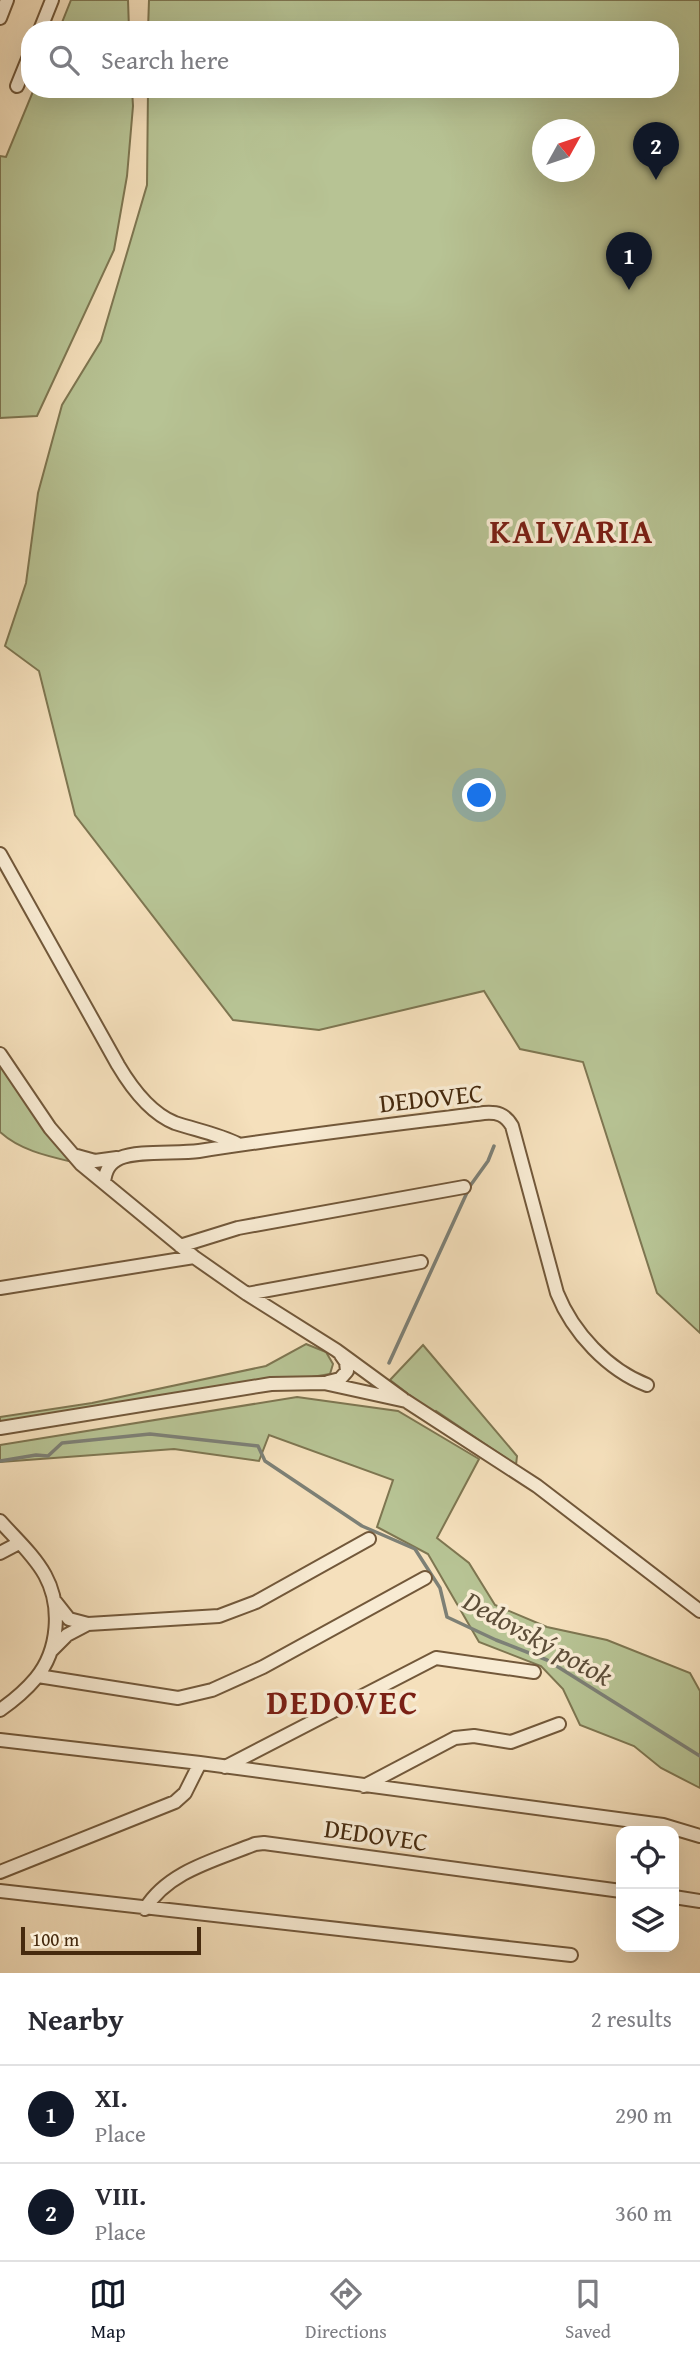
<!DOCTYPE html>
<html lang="en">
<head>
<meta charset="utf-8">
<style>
	:root { --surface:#fff; --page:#f7f7f7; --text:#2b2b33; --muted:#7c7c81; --line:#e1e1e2; --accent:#111827 }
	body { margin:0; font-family:"Gentium Book Plus",serif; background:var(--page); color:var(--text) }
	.controls { position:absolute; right:21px; bottom:21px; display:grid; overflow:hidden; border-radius:14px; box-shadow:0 7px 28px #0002 }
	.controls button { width:63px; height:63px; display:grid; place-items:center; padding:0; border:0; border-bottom:2px solid var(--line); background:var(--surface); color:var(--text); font:35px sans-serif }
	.compass { position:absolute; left:532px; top:119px; width:63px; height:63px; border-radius:50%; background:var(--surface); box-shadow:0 7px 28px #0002; rotate:50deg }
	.scale { position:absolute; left:21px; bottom:18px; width:180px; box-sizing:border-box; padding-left:7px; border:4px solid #462a0e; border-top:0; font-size:19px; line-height:24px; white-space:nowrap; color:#462a0e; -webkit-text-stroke:5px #f8ebd3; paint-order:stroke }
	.you { position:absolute; left:480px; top:796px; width:24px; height:24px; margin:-18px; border:5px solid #fff; border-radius:50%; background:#1a73e8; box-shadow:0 0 0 10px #1a73e833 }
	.badge { display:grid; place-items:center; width:46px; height:46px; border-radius:50%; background:var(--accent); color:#fff; font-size:23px; font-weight:700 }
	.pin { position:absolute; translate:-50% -58px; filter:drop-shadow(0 2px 4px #0008) }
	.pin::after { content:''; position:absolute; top:37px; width:24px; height:21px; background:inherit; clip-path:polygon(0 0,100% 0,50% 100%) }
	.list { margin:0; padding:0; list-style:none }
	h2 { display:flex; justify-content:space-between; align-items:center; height:91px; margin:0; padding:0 28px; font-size:30px }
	h2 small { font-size:23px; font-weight:400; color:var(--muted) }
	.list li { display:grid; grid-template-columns:46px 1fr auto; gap:21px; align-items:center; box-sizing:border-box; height:98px; padding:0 28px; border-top:2px solid var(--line) }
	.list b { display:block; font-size:26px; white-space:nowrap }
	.list p { margin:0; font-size:23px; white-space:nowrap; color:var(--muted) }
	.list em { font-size:23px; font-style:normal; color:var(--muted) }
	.icon { flex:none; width:38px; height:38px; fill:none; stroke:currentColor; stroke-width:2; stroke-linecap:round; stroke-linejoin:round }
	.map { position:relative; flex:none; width:700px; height:1973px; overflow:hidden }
	.search { position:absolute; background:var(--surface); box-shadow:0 7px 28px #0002; left:21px; right:21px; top:21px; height:77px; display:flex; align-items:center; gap:18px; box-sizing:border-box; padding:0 24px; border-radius:28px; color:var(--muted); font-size:26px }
	.sheet { height:287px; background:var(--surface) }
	nav { display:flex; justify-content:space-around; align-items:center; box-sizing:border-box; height:98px; border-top:2px solid var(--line); background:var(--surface); font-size:19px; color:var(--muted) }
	nav a { display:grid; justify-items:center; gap:4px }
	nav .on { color:var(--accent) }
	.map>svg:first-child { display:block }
	.green { fill:#b7c394; stroke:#7e7651; stroke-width:2; fill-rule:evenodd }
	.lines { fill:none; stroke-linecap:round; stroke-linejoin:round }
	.stream { stroke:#7d8076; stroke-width:3.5 }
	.minor-casing { stroke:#72583a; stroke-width:16 }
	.minor { stroke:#f8ebd3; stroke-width:12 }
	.labels { text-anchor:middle; stroke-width:7; stroke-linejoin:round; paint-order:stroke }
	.street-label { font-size:26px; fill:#462a0e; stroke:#f8ebd3 }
	.water-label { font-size:28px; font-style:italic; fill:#5d4e39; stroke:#f8ebd3 }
	.district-label { font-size:33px; font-weight:bold; letter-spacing:2px; fill:#7a1f14; stroke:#f8ebd3 }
</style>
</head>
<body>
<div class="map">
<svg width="700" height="1973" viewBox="0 0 700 1973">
	<rect width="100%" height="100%" fill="#f5e0bc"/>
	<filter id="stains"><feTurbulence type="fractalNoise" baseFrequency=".00286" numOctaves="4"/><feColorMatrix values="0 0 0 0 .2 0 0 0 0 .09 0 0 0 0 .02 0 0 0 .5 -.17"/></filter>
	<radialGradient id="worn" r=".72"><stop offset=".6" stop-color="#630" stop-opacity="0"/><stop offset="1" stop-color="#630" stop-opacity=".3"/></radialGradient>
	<path class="green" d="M71 0H128L129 30H59Z
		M149 0H700V1333L657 1293 583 1062 520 1049 484 991 319 1030 233 1020 75 815 39 671 5 646 26 583 38 493 62 405 101 341 147 185 148 89H670V30H148ZM542 130H584V172H542Z
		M34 89H132L133 106 127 176 114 250 37 416 0 418V156L6 157Z
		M0 1054 81 1164C52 1157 22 1152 0 1132Z
		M306 1344 326 1352 333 1364 330 1374 0 1428V1417L92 1403 266 1366Z
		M423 1345 517 1456 516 1465 436 1411 433 1413 390 1380Z
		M297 1397 398 1411 479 1459 437 1538 469 1563 495 1605 547 1627 607 1640 690 1673 700 1691V1788L661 1768 634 1746 580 1725 563 1689 541 1666 479 1642 428 1554 377 1527 393 1480 269 1435 259 1461 174 1449 0 1462V1445Z"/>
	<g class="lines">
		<path class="stream" d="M389 1363 470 1186 488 1161 494 1146
			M0 1461 36 1455 48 1456 62 1443 150 1434 258 1446 265 1461 362 1526 415 1549 440 1588 447 1617 496 1640 547 1660 700 1756"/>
		<g class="minor-casing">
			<path id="minor" d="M0 18 7 0
				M40 30 52 0
				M17 86 30 54
				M0 854 118 1065C131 1087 150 1113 175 1123 196 1130 218 1134 238 1144
				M0 1054 50 1128 81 1164 194 1257 247 1294 336 1350 403 1399
				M77 1156 95 1161 117 1158
				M104 1183C105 1171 109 1163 120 1158 138 1150 178 1154 199 1151 294 1136 389 1125 484 1113 497 1112 505 1114 512 1126L557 1293C573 1333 608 1370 647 1385
				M180 1246 238 1228 464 1187
				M0 1288 194 1257
				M247 1294 421 1262
				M328 1382 340 1379 347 1371 346 1362 341 1355
				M0 1428 271 1384 324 1383 406 1401 537 1486 700 1611
				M0 1521C15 1538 34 1555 45 1575 62 1606 59 1650 36 1678 26 1690 13 1701 0 1710
				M0 1553 19 1543
				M54 1600 69 1619 88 1624 219 1616 256 1602 369 1539
				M52 1650 67 1635 88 1624
				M38 1676 178 1698 212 1690 263 1667 425 1578
				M0 1740 200 1763 663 1825 700 1836
				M225 1767 436 1658 534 1672
				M364 1786 455 1738 474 1736 511 1742 559 1724
				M0 1872 175 1802 185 1793 200 1763
				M0 1891 571 1955
				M674 1897 700 1901
				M145 1909C168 1871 216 1860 255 1844L264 1843 621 1891"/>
		</g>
		<use href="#minor" class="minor"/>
	</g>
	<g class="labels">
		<g class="street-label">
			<text transform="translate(431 1098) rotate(-6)" y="9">DEDOVEC</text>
			<text transform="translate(376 1835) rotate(8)" y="9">DEDOVEC</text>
		</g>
		<g class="water-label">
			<text transform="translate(538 1638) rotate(29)" y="10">Dedovský potok</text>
		</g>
		<g class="district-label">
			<text x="572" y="543">KALVARIA</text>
			<text x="343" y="1714">DEDOVEC</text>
		</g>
	</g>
	<rect width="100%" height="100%" filter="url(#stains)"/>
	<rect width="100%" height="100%" fill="url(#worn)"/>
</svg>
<div class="controls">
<button><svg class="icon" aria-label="locate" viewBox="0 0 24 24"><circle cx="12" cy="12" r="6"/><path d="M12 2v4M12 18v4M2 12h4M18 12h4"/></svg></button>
<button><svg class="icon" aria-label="layers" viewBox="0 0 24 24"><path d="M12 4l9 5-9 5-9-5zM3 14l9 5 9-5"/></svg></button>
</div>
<svg class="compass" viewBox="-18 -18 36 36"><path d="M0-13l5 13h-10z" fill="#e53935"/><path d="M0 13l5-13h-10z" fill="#7c7c81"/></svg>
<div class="scale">100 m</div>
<div class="you"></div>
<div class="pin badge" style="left:629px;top:290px">1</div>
<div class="pin badge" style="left:656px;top:180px">2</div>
<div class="search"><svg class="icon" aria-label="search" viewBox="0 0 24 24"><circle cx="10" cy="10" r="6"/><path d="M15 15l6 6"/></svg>Search here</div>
</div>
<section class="sheet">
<h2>Nearby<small>2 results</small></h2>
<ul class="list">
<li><span class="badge">1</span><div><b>XI.</b><p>Place</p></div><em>290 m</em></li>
<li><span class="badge">2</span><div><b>VIII.</b><p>Place</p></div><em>360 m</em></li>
</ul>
</section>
<nav>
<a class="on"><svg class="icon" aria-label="map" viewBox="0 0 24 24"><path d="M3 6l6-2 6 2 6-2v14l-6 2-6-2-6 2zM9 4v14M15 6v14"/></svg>Map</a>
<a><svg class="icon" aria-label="directions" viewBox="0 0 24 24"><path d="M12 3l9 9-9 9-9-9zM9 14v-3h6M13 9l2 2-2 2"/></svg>Directions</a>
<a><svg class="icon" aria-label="saved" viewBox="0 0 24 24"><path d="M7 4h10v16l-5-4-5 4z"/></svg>Saved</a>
</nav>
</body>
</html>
